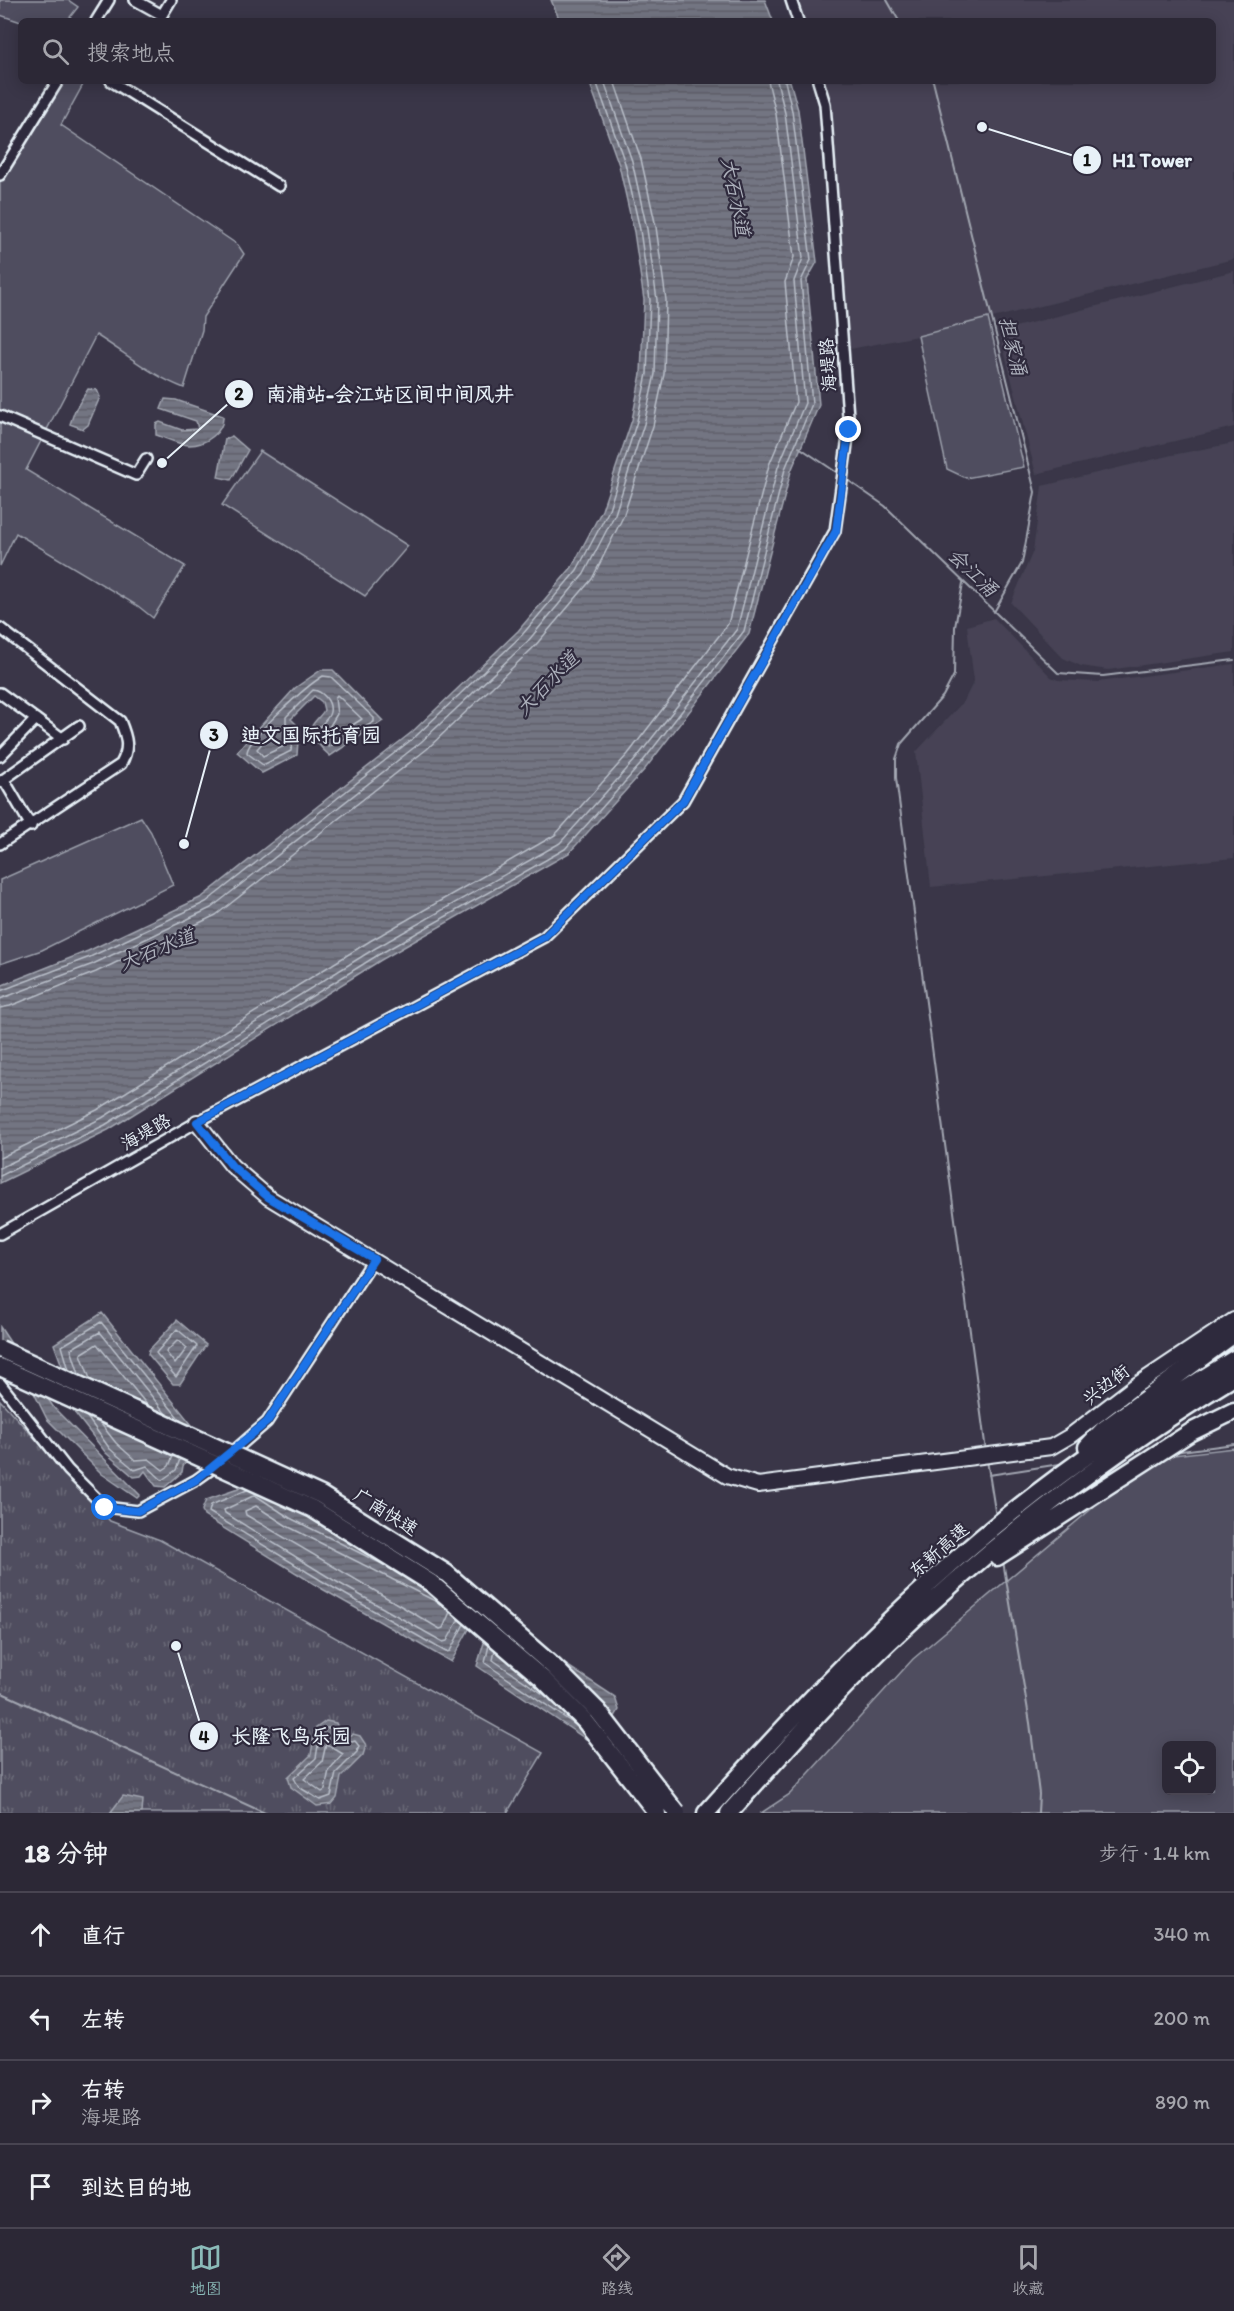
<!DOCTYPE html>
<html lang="zh">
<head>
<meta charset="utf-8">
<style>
	:root { --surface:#2c2836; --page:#34303e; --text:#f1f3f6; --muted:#a6a6ad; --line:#484451; --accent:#8bbbb9 }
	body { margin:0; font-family:Itim,"LXGW WenKai TC",sans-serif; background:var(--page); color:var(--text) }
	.controls { position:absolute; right:18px; bottom:18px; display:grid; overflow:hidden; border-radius:9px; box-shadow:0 3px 15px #0003 }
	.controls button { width:54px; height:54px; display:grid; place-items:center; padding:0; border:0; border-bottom:2px solid var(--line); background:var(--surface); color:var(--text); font:30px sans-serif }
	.stop { position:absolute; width:18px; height:18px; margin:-14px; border:4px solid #1a73e8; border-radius:50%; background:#fff }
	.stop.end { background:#1a73e8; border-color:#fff; box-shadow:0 2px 6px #0008 }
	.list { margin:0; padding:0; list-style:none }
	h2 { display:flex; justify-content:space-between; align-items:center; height:78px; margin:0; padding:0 24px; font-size:26px }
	h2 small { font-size:20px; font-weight:400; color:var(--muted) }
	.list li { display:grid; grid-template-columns:39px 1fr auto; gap:18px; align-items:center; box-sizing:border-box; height:84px; padding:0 24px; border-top:2px solid var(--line) }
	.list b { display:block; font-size:22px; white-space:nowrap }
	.list p { margin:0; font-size:20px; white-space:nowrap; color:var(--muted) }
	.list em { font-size:20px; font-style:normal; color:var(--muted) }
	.icon { flex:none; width:33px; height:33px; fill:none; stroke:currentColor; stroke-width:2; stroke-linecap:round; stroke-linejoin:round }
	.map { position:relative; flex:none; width:1234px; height:1813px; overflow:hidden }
	.search { position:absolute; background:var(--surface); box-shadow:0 3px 15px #0003; left:18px; right:18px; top:18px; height:66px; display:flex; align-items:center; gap:15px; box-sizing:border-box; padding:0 21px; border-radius:9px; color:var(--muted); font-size:22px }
	.sheet { height:414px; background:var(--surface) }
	nav { display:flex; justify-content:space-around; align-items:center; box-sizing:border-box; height:84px; border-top:2px solid var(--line); background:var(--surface); font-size:16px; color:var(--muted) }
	nav a { display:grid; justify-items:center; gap:3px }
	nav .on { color:var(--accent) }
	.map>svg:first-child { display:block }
	.built { fill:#464354 }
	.grass { fill:#504e5f; stroke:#9ca0ac; stroke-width:1.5; fill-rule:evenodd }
	.park { fill:url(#park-tufts); stroke:#9ca0ac; stroke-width:1.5 }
	.water { fill:url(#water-rules); stroke:#a2a6b1; stroke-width:1.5 }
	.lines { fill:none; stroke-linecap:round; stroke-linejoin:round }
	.shore { stroke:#b9bfc9; stroke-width:1.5 }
	.stream { stroke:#a2a6b1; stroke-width:2 }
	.street-casing { stroke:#e8f1f8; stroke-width:14 }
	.secondary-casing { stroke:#e8f1f8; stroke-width:18 }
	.highway-casing { stroke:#e8f1f8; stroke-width:21 }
	.street { stroke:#2f2a3d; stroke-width:9 }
	.secondary { stroke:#2f2a3d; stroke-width:14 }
	.highway { stroke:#2f2a3d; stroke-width:16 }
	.highway-bridge-casing { stroke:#e8f1f8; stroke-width:21; stroke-linecap:butt }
	.highway-bridge { stroke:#2f2a3d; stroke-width:16 }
	.route { stroke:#1a73e8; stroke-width:8 }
	.labels { text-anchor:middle; stroke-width:4.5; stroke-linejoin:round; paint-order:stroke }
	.street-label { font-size:18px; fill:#e8f1f8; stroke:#2f2a3d }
	.water-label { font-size:20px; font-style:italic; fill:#aeb2bd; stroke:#2f2a3d }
	.leader { fill:none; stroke:#e8f1f8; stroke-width:2 }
	.callout-dot { fill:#e8f1f8; stroke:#2f2a3d; stroke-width:2 }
	.mark-label { font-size:18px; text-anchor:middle; font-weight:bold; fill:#111 }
	.callout-label { font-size:20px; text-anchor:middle; font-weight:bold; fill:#e8f1f8; stroke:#2f2a3d; stroke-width:4.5; stroke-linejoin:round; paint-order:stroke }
</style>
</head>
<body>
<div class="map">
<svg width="1234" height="1813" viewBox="0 0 1234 1813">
	<defs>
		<pattern id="park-tufts" width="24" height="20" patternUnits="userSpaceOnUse" patternTransform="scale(1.5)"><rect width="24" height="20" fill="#504e5f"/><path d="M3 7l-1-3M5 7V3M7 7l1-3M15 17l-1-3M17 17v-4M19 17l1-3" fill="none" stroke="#696877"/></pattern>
		<pattern id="water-rules" width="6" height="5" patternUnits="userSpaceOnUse" patternTransform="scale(1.5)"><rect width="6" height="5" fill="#737482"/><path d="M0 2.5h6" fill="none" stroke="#5f6069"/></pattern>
	</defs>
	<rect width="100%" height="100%" fill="#3a3648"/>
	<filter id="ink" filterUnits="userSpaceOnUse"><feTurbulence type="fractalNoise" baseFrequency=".0167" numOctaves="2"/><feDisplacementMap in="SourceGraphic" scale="12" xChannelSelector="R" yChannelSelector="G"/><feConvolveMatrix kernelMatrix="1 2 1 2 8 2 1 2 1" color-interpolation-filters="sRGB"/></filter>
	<g filter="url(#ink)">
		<path class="built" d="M797 0H1234V259L918 336 850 349 831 105 823 81H1213V21H804Z
			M1234 271V427L1036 474 999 331Z
			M1234 443V652L1108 670 1081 666 1063 658 1011 603 1033 551 1042 486 1172 455Z
			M994 618 1051 677 1058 680 1098 682 1234 664V858L931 887 916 752 964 701 974 681 967 626Z"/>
		<path class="grass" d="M0 0H68L78 7 67 21 21 22 0 15Z
			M58 81H85L61 125 238 245 244 254 203 317 202 330 184 388C152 376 125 353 96 335L26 470 185 566 153 618 138 606 16 533 0 566V174Z
			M988 318 1024 467 966 478 947 469 918 336Z
			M260 451 408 546 365 596 222 505Z
			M141 817 151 832 173 885 42 950 0 964V880Z
			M1234 1448V1813H761L790 1794 913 1659 1089 1511 1147 1458ZM1166 1746H1212V1790H1166Z"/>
		<path class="park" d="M0 1400 110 1521 160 1540 543 1753 507 1813H0Z"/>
		<path class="water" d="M551 0H765L773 21H560Z
			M589 81H790L798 110 817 262 807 280 819 405 791 471 749 634 645 769 569 853 381 960 108 1130 0 1183V986L88 951 202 897 412 732 518 631 572 567 602 510 632 420 641 374 644 300 634 232 619 165Z
			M88 389 97 390 100 397 88 425 83 429 70 424 75 410Z
			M165 399 176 400 223 416C224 432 206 445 189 445 179 445 166 438 156 435V424L160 422 182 430 198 429 196 421 161 409Z
			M232 436 248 450 231 480 218 477 225 439Z
			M321 670H333L383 721 330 756C323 750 309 736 312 726 314 721 322 715 324 710L322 702 314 696 291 719 299 727 297 755 262 773 237 752 295 688Z
			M102 1313 200 1435 183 1466 182 1472 165 1487 156 1486 145 1471 141 1476 134 1477 106 1453 67 1403 68 1382 54 1344Z
			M177 1320 206 1345 180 1384H173L148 1354 149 1350Z
			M0 1327 54 1408 140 1495 137 1498 102 1474 47 1419 31 1387 0 1344Z
			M254 1478 450 1583 481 1607 451 1662 324 1590 204 1516 202 1510 206 1500 238 1489Z
			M495 1624 533 1643 615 1697 619 1710 605 1733 596 1742 586 1739 477 1666 486 1636Z
			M326 1721 336 1723 341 1736 345 1738 353 1734 360 1736 366 1745 363 1755 341 1777 337 1798 332 1804 317 1806 291 1787 288 1777 311 1755 315 1729Z
			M123 1796 143 1800 142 1813H110Z"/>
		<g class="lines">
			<path class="shore" d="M323 676 331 677 374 718V722L329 747 318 728C322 724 329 718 330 712 332 701 322 691 313 690L286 717V723L293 731 291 751 263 765 247 753C247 738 308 685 323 676Z
				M337 695 362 719 332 738 328 729 337 714 335 698Z
				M277 727 285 733 284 746 263 756 257 749Z
				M0 991 90 957 206 902 416 736 522 635 577 570 608 512 637 421 647 374 650 300 640 230 625 163 596 81
				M0 999 93 964 211 908 421 742 528 641 584 574 615 514 644 424 655 374 657 300 647 229 632 161 604 81
				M0 1008 10 1006 96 972 216 915 427 749 534 647 592 579 623 517 653 426 664 374 666 300 656 227 641 159 614 81
				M0 1158 97 1110 370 941 555 835 628 754 728 624 769 465 796 402 785 282 794 257 776 114 768 81
				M0 1168 102 1118 374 949 560 843 635 760 737 629 778 467 805 403 794 281 803 258 785 113 777 81
				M0 1176 105 1125 378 955 565 849 640 765 744 631 785 469 812 404 801 281 811 260 792 111 785 81
				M177 1329 197 1346 176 1377 156 1353Z
				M178 1340 187 1348 175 1364 166 1352Z
				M69 1370 62 1346 101 1322 181 1421
				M79 1374 71 1349 100 1332 166 1414
				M90 1379 81 1354 97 1344 148 1406
				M87 1417 110 1449 135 1470 147 1466 162 1480 176 1470 180 1459
				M101 1424 116 1443 135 1460 149 1459 163 1470 169 1466 173 1456
				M247 1490 211 1505 209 1512 327 1584 446 1652 450 1651 464 1624
				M384 1565 290 1518 255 1495 224 1510 225 1513 330 1578 443 1642 447 1641 459 1619
				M448 1610 437 1602 287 1526 256 1506 245 1511 246 1515 440 1629 443 1628 450 1612
				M489 1645 485 1663 574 1724
				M495 1650 493 1660 546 1696
				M327 1728H331L338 1741 345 1744 355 1741 359 1746 357 1752 336 1773 331 1796 320 1800 299 1787 294 1778 316 1758 320 1733Z
				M326 1744 343 1754 329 1770 325 1790 322 1792 304 1779 322 1762Z"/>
			<path class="stream" d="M887 0 899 21
				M933 81 1035 492 1022 563 994 612
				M799 447 839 474
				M846 479 885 506 1058 673 1103 676 1234 660
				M963 583 955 627 954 675 943 696 901 744 896 759V778L986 1451
				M1174 1452 1234 1444
				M987 1460 996 1517
				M989 1475 1060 1464
				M1003 1561 1030 1723 1039 1794 1038 1813
				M0 1692 265 1813"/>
			<g class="street-casing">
				<path id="street" d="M135 0 162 15 171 0
					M791 0 798 21
					M96 21 109 0
					M111 81 279 186
					M0 175 58 81
					M0 416 136 475 146 459
					M0 628 120 721C127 738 130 748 121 764L0 844
					M0 693 63 739
					M0 756 36 719
					M4 780 31 826
					M0 782 79 726
					M0 1234 197 1122 544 937 683 801 835 531 849 430 825 104 818 81
					M0 1383 68 1470 105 1507 138 1511 196 1480 217 1465
					M228 1456 267 1422 374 1259"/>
			</g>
			<g class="secondary-casing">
				<path id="secondary" d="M197 1122 232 1166 268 1197 727 1476 758 1485 1051 1447 1070 1436 1135 1386 1234 1320"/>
			</g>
			<g class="highway-casing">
				<path id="highway" d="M1087 1447 1103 1430 1234 1334
					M997 1557 1191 1432 1234 1411
					M706 1813C801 1707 899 1603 1010 1514 1081 1457 1157 1406 1234 1359
					M729 1813C780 1756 832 1697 888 1643 993 1543 1110 1452 1234 1377"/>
			</g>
			<use href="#street" class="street"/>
			<use href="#secondary" class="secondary"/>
			<use href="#highway" class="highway"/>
			<g class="highway-bridge-casing">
				<path id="highway-bridge" d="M0 1349 321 1495 446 1573 554 1667 598 1711 677 1813
					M0 1367 313 1509 431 1583 542 1678 585 1721 657 1813"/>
			</g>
			<use href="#highway-bridge" class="highway-bridge"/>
		</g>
	</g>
	<g class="lines" filter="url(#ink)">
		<path class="route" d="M105 1508 138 1511 196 1480 267 1422 374 1259 268 1197 232 1166 197 1122 544 937 683 801 836 531 849 430"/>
	</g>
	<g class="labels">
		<g class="street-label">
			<text transform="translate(828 365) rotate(-94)" y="6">海堤路</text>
			<text transform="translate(146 1132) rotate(-30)" y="6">海堤路</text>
			<text transform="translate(1106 1385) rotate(-38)" y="6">兴边街</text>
			<text transform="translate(386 1512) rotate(32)" y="6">广南快速</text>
			<text transform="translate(939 1550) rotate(-41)" y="6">东新高速</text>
		</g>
		<g class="water-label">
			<text transform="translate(736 197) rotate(79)" y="7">大石水道</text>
			<text transform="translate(1013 346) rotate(76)" y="7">担家涌</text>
			<text transform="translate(973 572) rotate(44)" y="7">会江涌</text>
			<text transform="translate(547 683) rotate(-46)" y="7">大石水道</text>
			<text transform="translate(157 949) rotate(-22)" y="7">大石水道</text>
		</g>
	</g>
	<path class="leader" d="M982 127L1087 160M162 463L239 394M184 844L214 735M176 1646L204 1736"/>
	<g class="callout-dot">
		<circle cx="982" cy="127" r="6"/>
		<circle cx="162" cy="463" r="6"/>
		<circle cx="184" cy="844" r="6"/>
		<circle cx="176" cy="1646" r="6"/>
		<circle cx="1087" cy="160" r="15"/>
		<circle cx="239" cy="394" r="15"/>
		<circle cx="214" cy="735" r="15"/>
		<circle cx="204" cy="1736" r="15"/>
	</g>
	<g class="mark-label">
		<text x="1087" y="166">1</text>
		<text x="239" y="400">2</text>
		<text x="214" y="741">3</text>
		<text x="204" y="1743">4</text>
	</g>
	<g class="callout-label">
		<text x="1152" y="167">H1 Tower</text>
		<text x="390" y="401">南浦站-会江站区间中间风井</text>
		<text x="311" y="742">迪文国际托育园</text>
		<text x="291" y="1743">长隆飞鸟乐园</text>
	</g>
</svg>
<div class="controls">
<button><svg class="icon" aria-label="locate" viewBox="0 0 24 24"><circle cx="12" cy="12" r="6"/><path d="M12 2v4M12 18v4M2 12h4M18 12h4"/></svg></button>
</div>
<div class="stop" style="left:105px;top:1508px"></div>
<div class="stop end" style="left:849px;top:430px"></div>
<div class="search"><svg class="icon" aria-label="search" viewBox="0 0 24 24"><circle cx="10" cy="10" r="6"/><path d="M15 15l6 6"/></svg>搜索地点</div>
</div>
<section class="sheet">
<h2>18 分钟<small>步行 · 1.4 km</small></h2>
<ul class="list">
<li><svg class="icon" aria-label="ahead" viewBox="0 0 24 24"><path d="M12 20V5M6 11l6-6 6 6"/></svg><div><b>直行</b></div><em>340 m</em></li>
<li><svg class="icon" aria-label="left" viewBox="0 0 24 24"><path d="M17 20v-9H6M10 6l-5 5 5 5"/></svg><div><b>左转</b></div><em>200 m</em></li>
<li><svg class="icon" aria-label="right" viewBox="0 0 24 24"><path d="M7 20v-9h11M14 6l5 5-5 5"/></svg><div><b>右转</b><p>海堤路</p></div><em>890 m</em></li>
<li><svg class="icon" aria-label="arrive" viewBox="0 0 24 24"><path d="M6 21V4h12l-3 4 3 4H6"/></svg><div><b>到达目的地</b></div></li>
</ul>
</section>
<nav>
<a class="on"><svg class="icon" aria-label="map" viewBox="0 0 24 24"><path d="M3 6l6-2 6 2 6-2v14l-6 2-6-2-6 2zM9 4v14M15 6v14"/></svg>地图</a>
<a><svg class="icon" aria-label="directions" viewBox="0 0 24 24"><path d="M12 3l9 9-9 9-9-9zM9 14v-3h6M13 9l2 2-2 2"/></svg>路线</a>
<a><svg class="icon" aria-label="saved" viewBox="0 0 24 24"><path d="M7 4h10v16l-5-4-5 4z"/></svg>收藏</a>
</nav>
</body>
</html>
